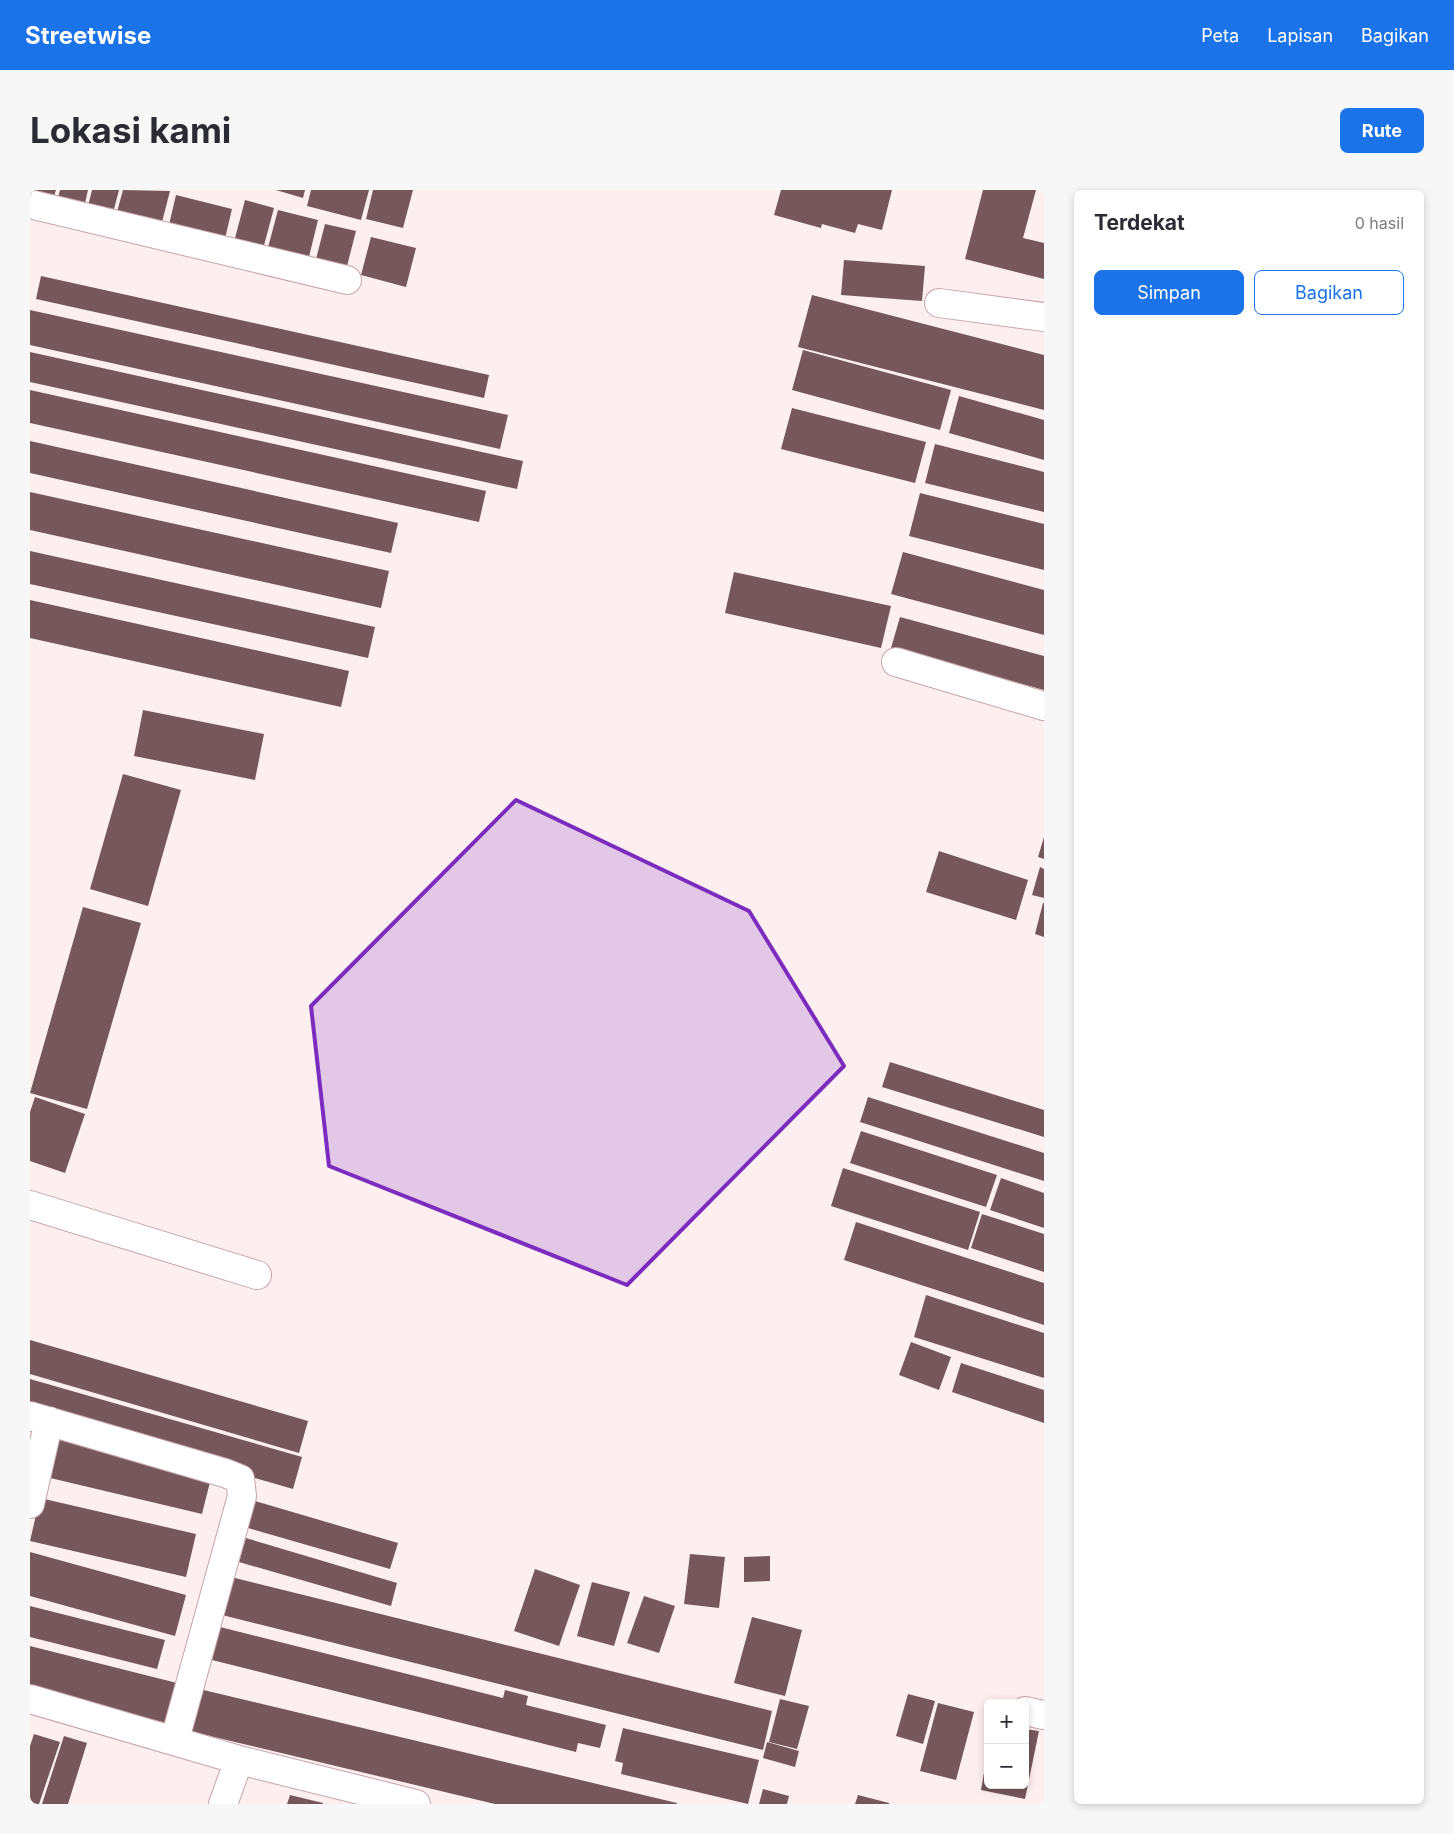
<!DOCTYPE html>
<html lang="id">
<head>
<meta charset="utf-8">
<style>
	:root { --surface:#fff; --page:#f7f7f7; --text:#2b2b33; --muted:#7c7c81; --line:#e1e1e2; --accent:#1a73e8 }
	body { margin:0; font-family:Inter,sans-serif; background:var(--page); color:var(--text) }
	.controls { position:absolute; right:15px; bottom:15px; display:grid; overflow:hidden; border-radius:8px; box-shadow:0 2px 8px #0003 }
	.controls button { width:45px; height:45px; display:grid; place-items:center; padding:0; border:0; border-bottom:1px solid var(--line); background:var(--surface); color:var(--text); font:25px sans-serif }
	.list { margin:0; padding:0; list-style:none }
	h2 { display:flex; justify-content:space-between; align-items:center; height:65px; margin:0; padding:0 20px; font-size:21px }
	h2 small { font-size:16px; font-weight:400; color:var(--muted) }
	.actions { display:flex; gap:10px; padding:15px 20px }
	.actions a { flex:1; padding:11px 0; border:1px solid var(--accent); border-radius:8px; text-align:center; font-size:18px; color:var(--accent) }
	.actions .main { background:var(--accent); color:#fff }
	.map { position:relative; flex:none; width:1014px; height:1614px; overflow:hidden; border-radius:8px }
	header { display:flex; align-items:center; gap:30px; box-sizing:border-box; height:70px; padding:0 25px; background:var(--accent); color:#fff }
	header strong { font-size:24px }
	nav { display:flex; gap:28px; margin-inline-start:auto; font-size:18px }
	.intro { display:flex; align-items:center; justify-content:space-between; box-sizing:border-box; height:120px; padding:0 30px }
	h1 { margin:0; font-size:35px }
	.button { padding:12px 22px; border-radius:8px; background:var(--accent); color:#fff; font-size:18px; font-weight:700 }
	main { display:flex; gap:30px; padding:0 30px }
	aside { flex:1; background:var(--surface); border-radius:8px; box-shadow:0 2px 8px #0003 }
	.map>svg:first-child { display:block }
	.building { fill:#76585c }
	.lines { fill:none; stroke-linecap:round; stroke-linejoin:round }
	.minor-casing { stroke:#c6a4a8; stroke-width:30 }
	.minor { stroke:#fff; stroke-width:28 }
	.marked { fill:#7b2cbf; fill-opacity:0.2; stroke:#7b2cbf; stroke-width:4; stroke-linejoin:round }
</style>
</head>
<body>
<header>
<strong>Streetwise</strong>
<nav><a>Peta</a><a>Lapisan</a><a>Bagikan</a></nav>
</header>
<div class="intro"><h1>Lokasi kami</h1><a class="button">Rute</a></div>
<main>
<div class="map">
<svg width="1014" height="1614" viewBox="0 0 1014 1614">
	<rect width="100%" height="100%" fill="#fdeef0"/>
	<path class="building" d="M0 0H26L23 9 0 4Z
		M30 0H58L53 22 26 15Z
		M62 0H89L82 27 57 20Z
		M93 0 140 1 130 40 85 29Z
		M246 0H275L273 8Z
		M281 0H339L331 30 277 16Z
		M343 0H383L373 38 336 29Z
		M751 0H862L852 40 828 34 825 43 792 34 791 38 744 25Z
		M953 0H1006L993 48 1014 53V89L935 69Z
		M146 5 202 19 194 53 138 39Z
		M215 10 244 18 233 59 204 52Z
		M248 20 288 30 277 75 236 65Z
		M295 34 326 41 316 80 285 73Z
		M341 47 386 58 376 97 331 85Z
		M814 70 895 76 892 111 811 105Z
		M11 86 459 185 454 208 6 109Z
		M782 105 1014 165V220L768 157Z
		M0 120 478 225 470 259 0 155Z
		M773 160 921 200 910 240 762 200Z
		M0 162 493 271 487 299 0 192Z
		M0 200 456 301 449 332 0 233Z
		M929 206 1014 230V270L919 243Z
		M762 218 896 252 885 293 751 259Z
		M0 251 368 333 361 363 0 283Z
		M905 254 1014 282V322L895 293Z
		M0 302 359 381 351 418 0 340Z
		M890 303 1014 334V380L879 346Z
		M0 361 345 437 338 468 0 394Z
		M873 362 1014 400V445L861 404Z
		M704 382 861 416 851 458 695 423Z
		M0 410 319 481 311 517 0 448Z
		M870 427 1014 466V500L861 458Z
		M113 520 234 544 225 590 104 566Z
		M93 584 151 600 118 716 60 699Z
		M1014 647V669L1008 667Z
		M909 661 998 690 986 730 896 702Z
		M1010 677 1014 679V708L1002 705Z
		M1013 713H1014V747L1005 744Z
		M53 717 111 733 57 919 0 903Z
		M860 872 1014 920V947L852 897Z
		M5 907 55 924 35 983 0 971V922Z
		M838 907 1014 963V991L830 932Z
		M831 941 967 985 956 1017 820 973Z
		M813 978 950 1022 938 1060 801 1016Z
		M971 988 1014 1003V1038L960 1020Z
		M952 1024 1014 1044V1082L941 1058Z
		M826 1032 1014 1093V1135L814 1070Z
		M896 1105 1014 1143V1188L884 1147Z
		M0 1150 278 1231 269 1263 0 1184Z
		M881 1152 921 1167 909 1200 869 1185Z
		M931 1173 1014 1200V1233L922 1202Z
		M0 1189 272 1267 263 1299 0 1223Z
		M27 1243 183 1280 172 1324 16 1287Z
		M10 1308 166 1344 156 1387 0 1351Z
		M225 1311 368 1353 360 1379 218 1338Z
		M216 1348 367 1393 361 1416 209 1372Z
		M0 1362 156 1405 145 1446 0 1406Z
		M660 1364 695 1367 689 1418 654 1414Z
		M740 1366V1391L714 1392V1367Z
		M505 1379 550 1395 529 1456 484 1441Z
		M197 1386 742 1521 733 1560 188 1424Z
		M562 1392 600 1402 584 1456 547 1446Z
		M614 1406 645 1416 629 1463 597 1453Z
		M0 1416 135 1450 127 1479 0 1447Z
		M722 1427 772 1440 755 1506 704 1493Z
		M190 1437 473 1508 475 1500 498 1506 496 1515 576 1535 570 1558 548 1553 546 1562 182 1470Z
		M0 1456 147 1493 137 1533 0 1499Z
		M165 1498 647 1613V1614H465L155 1540Z
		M878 1504 905 1511 893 1554 866 1546Z
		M750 1509 779 1516 767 1559 739 1552Z
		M908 1513 944 1522 926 1590 890 1581Z
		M593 1538 729 1570 718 1614 591 1584 593 1573 585 1571Z
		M995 1539 1009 1541 995 1609 951 1600 956 1571 958 1595H995Z
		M4 1544 30 1552 9 1614H0V1556Z
		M34 1546 57 1553 38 1614H12Z
		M737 1552 769 1561 765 1577 733 1568Z
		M733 1599 759 1606 757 1614H729Z
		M260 1605 293 1613V1614H257Z
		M828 1605 859 1613V1614H825Z"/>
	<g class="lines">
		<g class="minor-casing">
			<path id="minor" d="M0 14 317 90
				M909 113 1014 127
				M866 472 1014 516
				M0 1015 227 1085
				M0 1226 195 1283 210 1289 212 1306 145 1549
				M0 1314 19 1231
				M0 1509 209 1570 386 1614
				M995 1521 1014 1525
				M193 1614 209 1570"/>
		</g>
		<use href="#minor" class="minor"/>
	</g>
	<path class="marked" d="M486 610 719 721 814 876 597 1095 299 976 281 816Z"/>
</svg>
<div class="controls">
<button>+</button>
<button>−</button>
</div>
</div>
<aside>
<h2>Terdekat<small>0 hasil</small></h2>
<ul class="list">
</ul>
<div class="actions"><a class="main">Simpan</a><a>Bagikan</a></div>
</aside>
</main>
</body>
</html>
